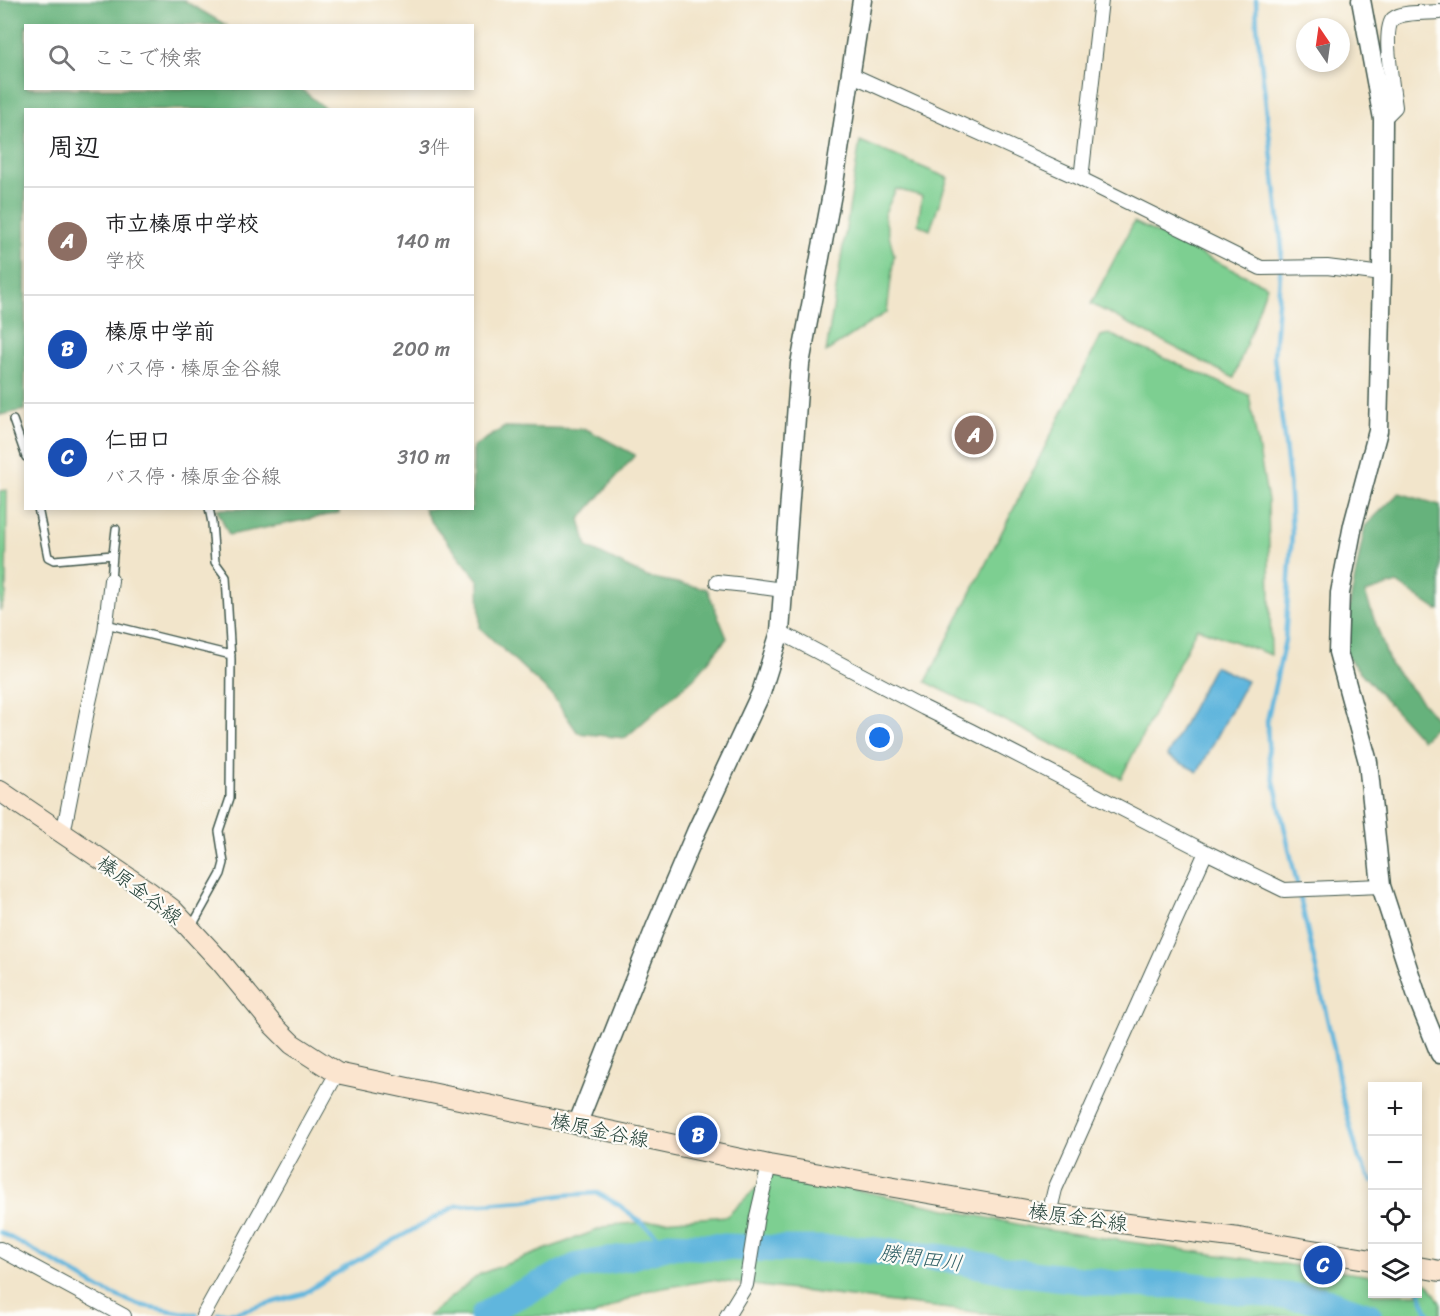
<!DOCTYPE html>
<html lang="ja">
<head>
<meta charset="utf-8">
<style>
	:root { --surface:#fff; --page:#f2f2f2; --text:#202124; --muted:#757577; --line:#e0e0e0; --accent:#2563eb }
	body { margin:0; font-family:Sriracha,"Klee One",sans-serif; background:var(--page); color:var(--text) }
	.controls { position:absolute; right:18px; bottom:18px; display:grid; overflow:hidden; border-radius:0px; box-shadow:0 3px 9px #0003 }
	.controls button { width:54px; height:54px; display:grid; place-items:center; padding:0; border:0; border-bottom:2px solid var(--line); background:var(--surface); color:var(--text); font:30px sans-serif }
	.compass { position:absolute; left:1296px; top:18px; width:54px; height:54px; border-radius:50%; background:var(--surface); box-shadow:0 3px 9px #0003; rotate:347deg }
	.you { position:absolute; left:880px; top:738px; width:21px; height:21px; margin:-15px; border:4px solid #fff; border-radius:50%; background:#1a73e8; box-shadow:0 0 0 9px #1a73e833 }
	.badge { display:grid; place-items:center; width:39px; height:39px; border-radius:50%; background:var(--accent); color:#fff; font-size:20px; font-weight:700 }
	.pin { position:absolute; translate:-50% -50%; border:3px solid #fff; box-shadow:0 2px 6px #0006 }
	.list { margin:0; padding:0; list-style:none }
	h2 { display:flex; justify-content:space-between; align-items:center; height:78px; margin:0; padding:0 24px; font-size:26px }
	h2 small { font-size:20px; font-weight:400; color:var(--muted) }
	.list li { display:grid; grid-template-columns:39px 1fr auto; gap:18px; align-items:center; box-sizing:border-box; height:108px; padding:0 24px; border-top:2px solid var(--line) }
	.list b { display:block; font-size:22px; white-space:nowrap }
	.list p { margin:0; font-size:20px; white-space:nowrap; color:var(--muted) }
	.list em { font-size:20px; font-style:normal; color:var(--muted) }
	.icon { flex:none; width:33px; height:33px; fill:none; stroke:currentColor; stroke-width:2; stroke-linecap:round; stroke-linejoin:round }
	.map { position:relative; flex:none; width:1440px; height:1316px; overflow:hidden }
	.search { position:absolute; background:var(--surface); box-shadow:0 3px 9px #0003; left:24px; top:24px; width:450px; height:66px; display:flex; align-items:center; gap:15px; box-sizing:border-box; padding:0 21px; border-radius:0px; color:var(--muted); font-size:22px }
	.panel { position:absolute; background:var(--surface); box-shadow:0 3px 9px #0003; left:24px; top:108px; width:450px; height:402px; border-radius:0px }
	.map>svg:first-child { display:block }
	.green { fill:#7dcf91; stroke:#4e8662; stroke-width:1.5 }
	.forest { fill:#66b27b; stroke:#427858; stroke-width:1.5 }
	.water { fill:#60b6dd; stroke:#407a88; stroke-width:1.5 }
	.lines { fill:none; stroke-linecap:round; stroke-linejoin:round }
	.stream { stroke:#60b6dd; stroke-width:4.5 }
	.river { stroke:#60b6dd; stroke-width:27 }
	.service-casing { stroke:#3f564b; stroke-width:10 }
	.minor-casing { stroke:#3f564b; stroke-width:16 }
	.tertiary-casing { stroke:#3f564b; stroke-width:21 }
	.secondary-casing { stroke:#3f564b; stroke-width:22 }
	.service { stroke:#fff; stroke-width:7 }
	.minor { stroke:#fff; stroke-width:14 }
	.tertiary { stroke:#fff; stroke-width:18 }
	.secondary { stroke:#fbe5cf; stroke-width:20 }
	.labels { text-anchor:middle; stroke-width:4.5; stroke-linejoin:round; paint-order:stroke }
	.street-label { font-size:20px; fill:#1f3d34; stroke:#fdfcf7 }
	.water-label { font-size:21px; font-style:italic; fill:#326167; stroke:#fdfcf7 }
</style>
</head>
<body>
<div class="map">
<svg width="1440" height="1316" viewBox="0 0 1440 1316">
	<rect width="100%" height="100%" fill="#fdfcf7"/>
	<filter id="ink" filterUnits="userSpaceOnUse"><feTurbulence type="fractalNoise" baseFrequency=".0167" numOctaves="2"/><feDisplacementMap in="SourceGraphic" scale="12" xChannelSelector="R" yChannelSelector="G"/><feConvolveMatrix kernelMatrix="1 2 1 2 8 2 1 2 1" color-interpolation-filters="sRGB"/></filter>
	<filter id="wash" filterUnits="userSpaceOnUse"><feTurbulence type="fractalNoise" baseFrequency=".008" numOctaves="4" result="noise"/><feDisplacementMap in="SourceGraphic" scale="24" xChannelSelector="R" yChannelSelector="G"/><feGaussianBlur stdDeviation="1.35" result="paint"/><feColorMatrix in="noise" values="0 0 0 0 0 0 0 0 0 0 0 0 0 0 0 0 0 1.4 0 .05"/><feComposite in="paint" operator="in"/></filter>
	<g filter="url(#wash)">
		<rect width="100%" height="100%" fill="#f2e5cb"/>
		<path class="green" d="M860 141 948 178 930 230 918 224 922 196 896 189 884 215 894 255 887 312 826 352Z
			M1134 222 1267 286 1234 378 1091 304Z
			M1109 334 1249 395 1268 501 1271 655 1197 628 1121 778 926 682 1101 336Z
			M7 490 6 595 0 611V491Z
			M773 1172 1035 1228 1246 1259 1372 1276V1294H1418V1282L1428 1283 1440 1302V1316H1027L991 1314 711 1280 645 1291 593 1316H428L480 1274 611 1225 727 1216Z"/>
		<path class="forest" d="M0 0H183L226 25 26 26V88L301 89 326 109 26 110 25 410 0 415Z
			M505 427 586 429 635 455 580 519 587 547 647 577 707 589 727 638 696 676 625 738 578 733 552 695 480 628 479 581 430 520 424 509 472 508 473 447Z
			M1399 493 1440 505V610H1437L1397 583 1365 593 1390 664 1440 723 1422 740 1343 653 1351 598 1365 526Z
			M339 509V513L229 535 217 509Z"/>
		<path class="water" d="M1214 666 1247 681 1198 772 1167 756Z"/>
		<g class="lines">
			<path class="stream" d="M1256 0 1257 26 1282 248 1274 356 1289 478 1292 533 1285 640 1267 721 1269 759 1334 1049 1341 1093 1359 1159 1372 1181
				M0 1232 60 1265 100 1289 139 1305 190 1314H197
				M1418 1281 1423 1301 1430 1316
				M218 1313 238 1312 303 1294 349 1265 456 1206 525 1201 563 1195 597 1193 619 1205 669 1245"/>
			<path class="river" d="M483 1316 506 1301 578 1266 628 1257 669 1245 780 1249H856L944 1258 1015 1272 1114 1284 1186 1285 1322 1300 1369 1316"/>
		</g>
	</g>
	<g filter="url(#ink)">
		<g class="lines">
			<g class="service-casing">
				<path id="service" d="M13 420 26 457
					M38 508 48 557 54 560 113 555 111 580
					M113 555 116 529
					M106 624 231 655
					M192 926 221 874 224 863 219 831 230 798 231 659 226 577 215 562 212 523 209 508"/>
			</g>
			<g class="minor-casing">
				<path id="minor" d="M850 74 1081 179 1261 268 1327 267 1382 274
					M1383 119 1395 107C1393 91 1382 29 1393 19 1402 11 1428 13 1440 12
					M1081 179 1101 0
					M717 582 746 585 783 590
					M780 632 924 708 971 731 1206 852 1284 890 1381 886
					M63 834 87 711 105 632 111 580
					M1049 1214 1055 1189 1206 852
					M0 1249 124 1316
					M203 1316 337 1073
					M727 1316 746 1285 757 1216 769 1165"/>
			</g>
			<g class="tertiary-casing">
				<path id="tertiary" d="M1361 0 1383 119 1382 274 1378 431 1353 525 1340 593 1338 652 1368 762 1381 886 1419 1002 1440 1054
					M577 1125 655 928 696 832 761 693 780 632 800 364 834 183 862 0"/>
			</g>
			<g class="secondary-casing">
				<path id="secondary" d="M0 791 148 891 172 909 221 962 273 1025 292 1044 337 1073 769 1165 1049 1214 1239 1238 1372 1260
					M1418 1267 1440 1271"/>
			</g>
			<use href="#service" class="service"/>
			<use href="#minor" class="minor"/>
			<use href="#tertiary" class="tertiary"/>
			<use href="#secondary" class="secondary"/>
		</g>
	</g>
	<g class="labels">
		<g class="street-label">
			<text transform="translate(140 890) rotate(37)" y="7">榛原金谷線</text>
			<text transform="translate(600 1130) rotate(12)" y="7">榛原金谷線</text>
			<text transform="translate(1078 1217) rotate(8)" y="7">榛原金谷線</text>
		</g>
		<g class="water-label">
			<text transform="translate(921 1258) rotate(8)" y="7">勝間田川</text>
		</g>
	</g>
</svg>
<div class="controls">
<button>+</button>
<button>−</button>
<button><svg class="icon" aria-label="locate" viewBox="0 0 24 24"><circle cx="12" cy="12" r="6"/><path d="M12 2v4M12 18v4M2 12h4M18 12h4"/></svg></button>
<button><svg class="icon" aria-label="layers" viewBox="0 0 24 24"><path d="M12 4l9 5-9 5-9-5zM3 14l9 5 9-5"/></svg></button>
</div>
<svg class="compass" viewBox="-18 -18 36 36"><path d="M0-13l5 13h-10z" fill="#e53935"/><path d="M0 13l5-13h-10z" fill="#757577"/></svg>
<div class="you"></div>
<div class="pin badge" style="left:974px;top:435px;background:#8d6e63">A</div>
<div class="pin badge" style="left:698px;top:1135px;background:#1a4fb4">B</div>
<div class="pin badge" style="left:1323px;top:1265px;background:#1a4fb4">C</div>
<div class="search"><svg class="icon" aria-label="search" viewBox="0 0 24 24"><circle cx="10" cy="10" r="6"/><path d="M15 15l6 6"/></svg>ここで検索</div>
<section class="panel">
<h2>周辺<small>3件</small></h2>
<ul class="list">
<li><span class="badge" style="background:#8d6e63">A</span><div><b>市立榛原中学校</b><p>学校</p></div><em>140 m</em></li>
<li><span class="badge" style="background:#1a4fb4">B</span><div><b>榛原中学前</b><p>バス停 · 榛原金谷線</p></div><em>200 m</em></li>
<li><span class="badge" style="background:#1a4fb4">C</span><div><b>仁田口</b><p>バス停 · 榛原金谷線</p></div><em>310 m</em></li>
</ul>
</section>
</div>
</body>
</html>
